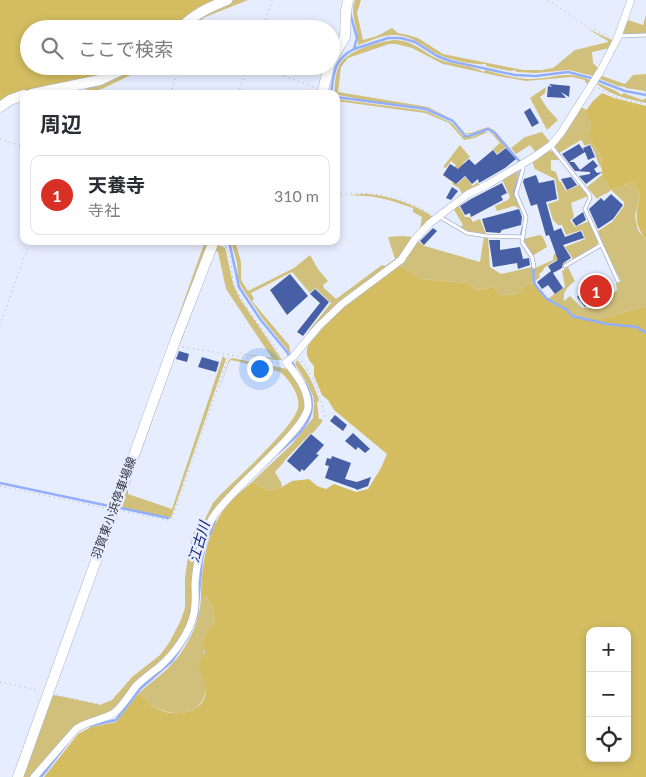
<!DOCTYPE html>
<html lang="ja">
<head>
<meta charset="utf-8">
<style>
	:root { --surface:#fff; --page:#f2f2f3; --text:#2b2b33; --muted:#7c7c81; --line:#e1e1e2; --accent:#d93025 }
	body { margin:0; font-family:Lato,"Noto Sans JP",sans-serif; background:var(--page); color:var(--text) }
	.controls { position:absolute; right:15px; bottom:15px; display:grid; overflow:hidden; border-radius:10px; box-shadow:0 2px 8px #0003 }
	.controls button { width:45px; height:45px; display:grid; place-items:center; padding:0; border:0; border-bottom:1px solid var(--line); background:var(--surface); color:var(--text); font:25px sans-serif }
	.you { position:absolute; left:259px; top:368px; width:18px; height:18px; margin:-12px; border:4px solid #fff; border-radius:50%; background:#1a73e8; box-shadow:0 0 0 8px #1a73e833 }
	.badge { display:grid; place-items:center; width:32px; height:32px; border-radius:50%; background:var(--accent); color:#fff; font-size:16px; font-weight:700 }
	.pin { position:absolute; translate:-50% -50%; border:2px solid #fff; box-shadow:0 1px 5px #0006 }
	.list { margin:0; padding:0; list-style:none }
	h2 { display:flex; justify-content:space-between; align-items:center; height:65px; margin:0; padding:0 20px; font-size:21px }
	h2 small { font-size:16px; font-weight:400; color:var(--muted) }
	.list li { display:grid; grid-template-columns:32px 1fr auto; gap:15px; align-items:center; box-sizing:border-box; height:80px; margin:0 10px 10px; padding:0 10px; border:1px solid var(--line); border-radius:10px }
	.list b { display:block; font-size:19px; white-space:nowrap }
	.list p { margin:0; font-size:16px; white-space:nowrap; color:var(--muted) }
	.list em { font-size:16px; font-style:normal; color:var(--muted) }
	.icon { flex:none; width:28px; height:28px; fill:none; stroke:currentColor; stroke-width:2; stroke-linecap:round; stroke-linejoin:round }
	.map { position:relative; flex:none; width:646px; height:777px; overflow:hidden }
	.search { position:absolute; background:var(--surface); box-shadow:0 2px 8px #0003; left:20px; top:20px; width:320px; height:55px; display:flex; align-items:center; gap:12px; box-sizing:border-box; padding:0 18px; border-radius:28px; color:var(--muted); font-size:19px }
	.panel { position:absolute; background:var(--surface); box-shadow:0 2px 8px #0003; left:20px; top:90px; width:320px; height:155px; border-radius:10px }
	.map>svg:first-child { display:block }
	.green { fill:#d1c07b }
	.forest { fill:#d4bd61; fill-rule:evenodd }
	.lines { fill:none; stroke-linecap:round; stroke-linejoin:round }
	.stream { stroke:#93affc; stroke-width:2.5 }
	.building { fill:#475fa5 }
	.service-casing { stroke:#a9b4d1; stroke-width:4.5 }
	.minor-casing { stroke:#a9b4d1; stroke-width:8 }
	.secondary-casing { stroke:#a9b4d1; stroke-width:11 }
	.path { stroke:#a6adbc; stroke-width:1; stroke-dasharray:1 4; stroke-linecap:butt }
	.service { stroke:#fff; stroke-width:3 }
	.minor { stroke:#fff; stroke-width:7 }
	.secondary { stroke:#fff; stroke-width:10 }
	.labels { text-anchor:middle; stroke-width:5; stroke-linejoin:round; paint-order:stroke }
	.street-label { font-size:12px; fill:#303540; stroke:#e6edff }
	.water-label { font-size:14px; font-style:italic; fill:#132177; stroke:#e6edff }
</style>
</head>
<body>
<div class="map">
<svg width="646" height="777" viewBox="0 0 646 777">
	<rect width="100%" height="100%" fill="#e6edff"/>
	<path class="green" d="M234 0H248L203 18 198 29H195L200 16Z
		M355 0H361L357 13 363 40 377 36 392 28 398 33 408 35 418 38 443 54 523 70H541L553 68 575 50 608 42V41L586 28 614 41 610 48 592 52 593 63 598 68 593 76 569 70 536 73 516 72 515 70 510 71 486 66V64C471 65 450 60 437 54 421 45 411 34 391 35 380 36 368 42 358 45 359 29 349 15 355 0Z
		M646 15V33L624 34 623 32 628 20 643 25Z
		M394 40C417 41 422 53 441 60 455 65 471 65 484 72L485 70C500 74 513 78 527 79 553 80 563 69 590 80L588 84 585 82V80L572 77 526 81 498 76 443 64 412 48 396 44H389L348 58 341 67 338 92 428 107 452 119 464 133H471L488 127 494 130 500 137 488 128 471 134H466L452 119 427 108 363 100 334 94C335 85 335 74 339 66 346 50 378 42 394 40Z
		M138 66H149L104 88 85 94 87 88 107 81Z
		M646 74V93L645 91 625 88V87L618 86 600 79 602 76 625 84 633 75Z
		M598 83 616 91 622 95 623 93 643 100 646 98V103C628 99 612 96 597 84Z
		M546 87 545 93 540 97 547 108 558 120 547 130 530 98Z
		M336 99 426 111 452 123 463 136C469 138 473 137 478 134 493 126 502 142 511 152L506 147 497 154 493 149 500 143 492 134 488 132 474 138 464 140 449 123 425 113 336 101Z
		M581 107 587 110 585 112 592 124V143L601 156 602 169C596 161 596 152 590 144L585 146 581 140 559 153 554 145Z
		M542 132 550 142 536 153 530 145 516 154 511 148 525 137Z
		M460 145 470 157 463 163 464 166 452 178 457 184 465 177 473 186 477 182 480 185 463 195 459 188 452 184 453 182 447 178 456 165 451 161 446 168 443 167Z
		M549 150 553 152 559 160H551V170L556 172 559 181 561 182 566 191 579 185 588 196 571 203 574 217 570 220 575 227 589 221 598 242 596 246 573 259 565 247 585 239 582 230 566 235 562 225H558L553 220 548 204 559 200 555 179 535 169 532 161Z
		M519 169 514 194 524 216 519 208 514 206 497 211 495 206 508 200 510 197 502 179Z
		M602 175 611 190 632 182 640 194 635 216 638 230 646 240V306L600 319 589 317 582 319 572 317 565 310 546 300 565 287 562 271 568 267 575 281C569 285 562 292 564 301L570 296 582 308 597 307 617 290 616 283 621 281 603 246 598 231 612 222 624 206V202L611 190C606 195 602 194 597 199L587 187Z
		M361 194C381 193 416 204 433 217L420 229 422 217 413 212V208C384 198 367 193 336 197Z
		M458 204 465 217H470L473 222 480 219 486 234 468 232 460 228 463 225 453 208Z
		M540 235 543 237 547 247 532 256 523 239Z
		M403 236 412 237 403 255 304 340 310 329 331 303 315 288 310 293 292 272 251 293 254 299 252 301 289 345 291 356 286 348 262 318 241 286 238 279 237 263 231 241H235L241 262V280L248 291 294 268 310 255 318 269 328 281 323 285 324 288 336 299 382 265 385 266 395 259 388 237Z
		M484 236 488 237 490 267 501 274 532 267 535 268 553 260 554 254 561 251 566 262 561 267 556 260 544 268 543 271 539 274 540 277C533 284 525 285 520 293L510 295 499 294 494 287 477 290 468 283 422 279 398 265 416 240 425 246 480 262Z
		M205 241H212L170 346H168Z
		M218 245 225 248 226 251 233 284 240 299 282 360H275L230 352 272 358 226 289 218 252 216 251 214 254 180 344 178 343 215 247Z
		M223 356 226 359 171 518 119 507 172 360H174L128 488V494L172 509Z
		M232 358 288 369 300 385 306 405 303 417 204 531 192 615 176 645 113 711 91 719 31 777H22L51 696 54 695 102 705V704L112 700 132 677 160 655 169 643 180 622 185 608V578L189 549 194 532 202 525 213 503 221 494C238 477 293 428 298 408 301 396 289 379 280 372L231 360 229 362 217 395 229 360Z
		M297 360C308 372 314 385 319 400L317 403 319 419H322V422L313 433H311L285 460 284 462 275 472 281 482 282 487 269 491 252 482 292 444 313 418 314 403 313 396 308 385 295 364Z
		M201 596H206C211 604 215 615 215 624 189 643 221 686 197 707 191 711 182 714 175 713 161 712 150 706 142 695L138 694C146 686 156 679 165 671 186 651 200 625 201 596Z"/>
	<path class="forest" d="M0 0H220L176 29H29V66H122L103 75 63 85 24 92 0 103Z
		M602 93 614 98 646 106V240C633 222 636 214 640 194L632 182 611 190 602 175 601 156 592 143 589 135 592 125 585 112 593 101Z
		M398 265 422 279 468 283 477 290 494 287 499 294 510 295 520 293 525 286 533 283 546 300 565 310 572 317 582 319 589 317 600 319 646 306V777H44L78 734 91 727 116 722 138 694 142 695C147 702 154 708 163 711 175 716 198 713 204 699 213 679 189 673 205 653 202 641 205 631 215 624 215 615 211 604 206 596H201C202 565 206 532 226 507 234 497 243 490 252 482L269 491 282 487 292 481 309 479 317 486 326 489 334 484 356 492 368 489 381 468 387 454 334 410 328 400 322 395 314 376V366C309 361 306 356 307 349 308 344 312 340 316 336 338 307 369 287 398 265ZM590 631H627V758H590Z"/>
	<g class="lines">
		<path class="stream" d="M354 49 388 38H401L415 42 437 56 450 61 515 75 536 76 568 72 591 78
			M599 81 625 91 646 95
			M331 94C334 73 333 60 354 49L357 38 350 13
			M336 97 426 109 453 121 465 136H469L488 129 495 133 520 162
			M520 205 514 194 521 170
			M521 235 523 227
			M229 241 239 287 260 319 287 352 295 368
			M533 266 534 282 536 286 547 299 567 310 572 316 607 324 637 327 646 333
			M278 453C300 434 324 414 305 383
			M0 483 109 506
			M121 508 168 518
			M89 726 116 720 141 688 172 661 188 637 197 616 202 559 206 543 215 521
			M41 777 66 745"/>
	</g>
	<path class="building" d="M549 84 570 86 569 97 561 92 566 98 547 97 548 86 552 87Z
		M530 108 539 123 532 127 524 112Z
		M579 144 584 151 583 148 590 145 595 157 588 160 585 152 569 162H574L580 170 593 160 598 166 594 169 597 173 602 172 586 184 579 176 590 174V172L575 171 562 154Z
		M506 148 516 159 505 168 479 183 478 179 472 184 465 176 456 184 443 175 450 164 458 169 469 159 475 165 493 150 497 155Z
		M536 175 539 183 554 180 557 199 546 202 554 231 561 228 565 237 581 231 584 238 563 245 571 258 563 263 562 268 553 273 563 288 555 294 548 285 542 289 537 282 551 271 548 266 558 260 549 235 546 236 537 204 531 206 523 182 524 179Z
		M571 177 577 185 567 190 561 179Z
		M502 183 507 193 501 196 503 200 471 217 470 213 465 215 460 206 471 199Z
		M452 187 458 191 451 200 446 198Z
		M611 194 623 205 613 219 598 229 589 209 601 198 604 201Z
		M519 209 522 217 521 225 502 230 500 233 486 232 482 219Z
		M583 212 586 220 576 226 572 220Z
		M433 228 437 231 424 245 420 241Z
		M489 240H500V250L520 247 523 259 529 258 530 265 518 269 517 263 493 267Z
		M290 274 308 296 287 315 270 290Z
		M602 275 613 287 601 297 599 295 585 307 577 297Z
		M315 289 329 302 303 336 297 332 320 303 310 294Z
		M179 351 189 354 187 362 176 359Z
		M202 357 219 362 216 372 198 367Z
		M335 415 347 425 343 431 330 421Z
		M353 433 370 449 365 453 358 447 356 450 345 441Z
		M311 434 324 445 316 454 319 455 304 471 302 469 300 472 287 461Z
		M332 456 351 463 345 479 357 482 371 477 368 486 357 490 356 489 325 478 329 466 325 465 327 458 331 459Z"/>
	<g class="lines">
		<g class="service-casing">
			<path id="service" d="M619 36 646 35
				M551 146 589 194 590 198 585 209 618 281
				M523 165V169L516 194 526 217 522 242 532 257 534 267
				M440 217 467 233 486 236 522 237
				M565 266 601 245"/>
		</g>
		<g class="minor-casing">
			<path id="minor" d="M34 777 76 729C87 721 103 720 114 713 123 706 129 695 136 686 143 679 151 673 159 667 174 654 190 633 194 613 196 603 195 593 195 583 197 560 201 537 213 517 229 490 308 429 308 406 308 389 296 374 286 362L293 357 318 327 342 304 401 260 415 239 430 223 468 194 487 185 534 157 551 145 561 133 601 70 617 39 631 0"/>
		</g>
		<g class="secondary-casing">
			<path id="secondary" d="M180 29C194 14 208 8 227 0
				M331 60 345 37 346 11 348 0
				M32 94 100 80 130 66
				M322 94 329 66
				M0 107 10 100 24 95
				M18 777 174 344 214 241"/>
		</g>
		<path class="path" d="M548 0 586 26 609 37
			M262 29 272 0
			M256 66 314 87
			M599 88 614 97 646 105
			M170 94 180 66
			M238 94 248 66
			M0 139 24 147
			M336 195C370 190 401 196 431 214
			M222 244C234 252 230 272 234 284 242 305 268 336 281 356
			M0 325 30 241
			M183 347 278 363
			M301 361C314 377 321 397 325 417
			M0 486 105 508
			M123 511 166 520 172 519 229 355
			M0 682 38 690
			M57 695 101 705"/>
		<use href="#service" class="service"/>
		<use href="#minor" class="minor"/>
		<use href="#secondary" class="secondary"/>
	</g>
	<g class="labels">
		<g class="street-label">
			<text transform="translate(114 508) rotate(-70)" y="4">羽賀東小浜停車場線</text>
		</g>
		<g class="water-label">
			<text transform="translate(199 542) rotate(-74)" y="5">江古川</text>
		</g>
	</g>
</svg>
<div class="controls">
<button>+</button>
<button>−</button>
<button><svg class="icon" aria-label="locate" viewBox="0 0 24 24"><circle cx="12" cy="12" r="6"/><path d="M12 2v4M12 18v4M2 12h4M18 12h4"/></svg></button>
</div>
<div class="you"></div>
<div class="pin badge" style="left:596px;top:291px">1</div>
<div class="search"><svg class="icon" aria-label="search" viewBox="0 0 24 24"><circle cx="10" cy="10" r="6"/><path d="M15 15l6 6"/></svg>ここで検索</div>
<section class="panel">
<h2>周辺<small></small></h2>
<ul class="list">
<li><span class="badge">1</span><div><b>天養寺</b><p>寺社</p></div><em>310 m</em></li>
</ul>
</section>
</div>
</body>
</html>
